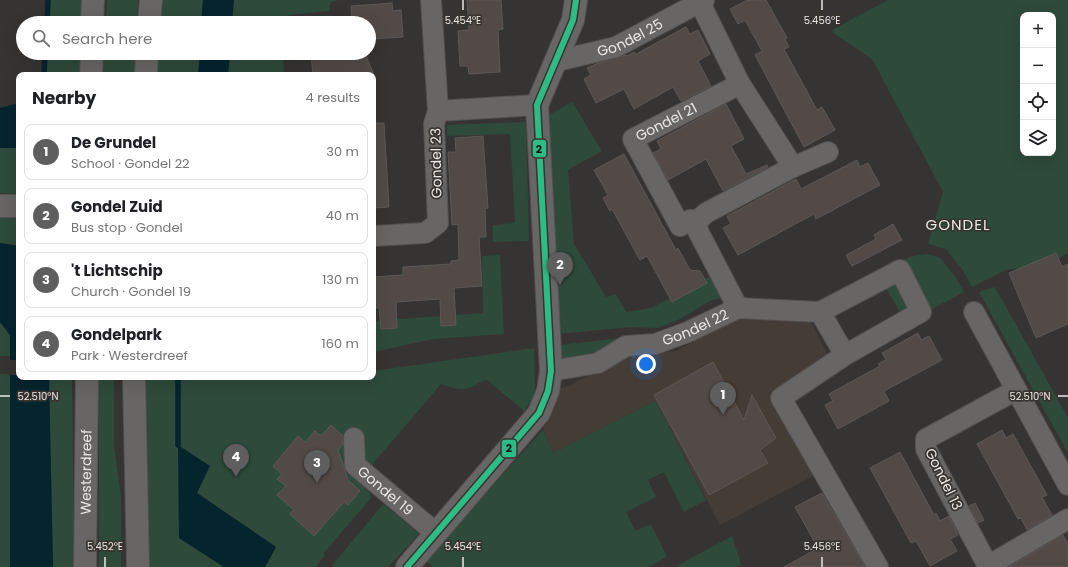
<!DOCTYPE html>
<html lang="en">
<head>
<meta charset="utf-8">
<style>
	:root { --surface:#fff; --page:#f6f6f6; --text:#202124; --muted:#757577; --line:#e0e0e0; --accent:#5f5e5e }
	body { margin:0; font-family:Poppins,sans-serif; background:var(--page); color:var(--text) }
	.controls { position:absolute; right:12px; top:12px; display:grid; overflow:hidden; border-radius:8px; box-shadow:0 4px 16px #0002 }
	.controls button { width:36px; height:36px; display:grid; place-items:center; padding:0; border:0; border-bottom:1px solid var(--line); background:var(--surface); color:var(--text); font:20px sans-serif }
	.you { position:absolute; left:646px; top:364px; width:14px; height:14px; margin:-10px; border:3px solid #fff; border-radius:50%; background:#1a73e8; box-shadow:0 0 0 6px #1a73e833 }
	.badge { display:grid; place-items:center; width:26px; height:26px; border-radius:50%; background:var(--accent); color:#fff; font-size:13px; font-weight:700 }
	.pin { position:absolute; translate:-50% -33px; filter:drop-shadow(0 1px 2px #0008) }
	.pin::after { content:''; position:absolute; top:21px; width:14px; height:12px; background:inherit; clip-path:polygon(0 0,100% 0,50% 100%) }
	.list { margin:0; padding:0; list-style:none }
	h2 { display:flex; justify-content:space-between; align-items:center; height:52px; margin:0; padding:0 16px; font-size:17px }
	h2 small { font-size:13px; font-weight:400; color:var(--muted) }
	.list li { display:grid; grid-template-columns:26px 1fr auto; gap:12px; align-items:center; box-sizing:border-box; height:56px; margin:0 8px 8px; padding:0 8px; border:1px solid var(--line); border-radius:8px }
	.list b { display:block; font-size:15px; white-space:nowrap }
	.list p { margin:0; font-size:13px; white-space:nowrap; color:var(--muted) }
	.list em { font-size:13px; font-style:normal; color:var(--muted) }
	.icon { flex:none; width:22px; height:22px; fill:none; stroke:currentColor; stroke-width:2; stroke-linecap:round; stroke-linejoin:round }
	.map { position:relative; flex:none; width:1068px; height:567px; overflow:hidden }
	.search { position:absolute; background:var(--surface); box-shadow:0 4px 16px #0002; left:16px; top:16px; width:360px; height:44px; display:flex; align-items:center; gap:10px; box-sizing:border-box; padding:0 14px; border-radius:22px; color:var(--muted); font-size:15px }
	.panel { position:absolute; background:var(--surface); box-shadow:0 4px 16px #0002; left:16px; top:72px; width:360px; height:308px; border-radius:8px }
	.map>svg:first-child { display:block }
	.built { fill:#443c36 }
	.green { fill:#2e4a3b; fill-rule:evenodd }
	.water { fill:#06242e }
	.pier { fill:#363432 }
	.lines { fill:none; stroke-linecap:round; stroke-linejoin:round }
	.stream { stroke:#06242e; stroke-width:5.5 }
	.building { fill:#524a47; stroke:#5b5857 }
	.street-casing { stroke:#53504f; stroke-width:22 }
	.secondary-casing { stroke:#53504f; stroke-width:24 }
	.street { stroke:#686665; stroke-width:20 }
	.secondary { stroke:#686665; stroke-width:22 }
	.bus-1-casing { stroke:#383430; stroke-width:9 }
	.bus-1 { stroke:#2dbb86; stroke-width:6 }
	.ticks { fill:none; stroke:#eae7e5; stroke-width:1.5 }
	.labels { text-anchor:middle; stroke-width:3.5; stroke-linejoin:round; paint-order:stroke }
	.street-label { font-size:14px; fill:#eae7e5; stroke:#383430 }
	.neighbourhood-label { font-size:15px; letter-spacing:1px; fill:#eae7e5; stroke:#383430 }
	.ticks-label { font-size:10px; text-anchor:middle; fill:#eae7e5; stroke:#383430; stroke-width:3.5; stroke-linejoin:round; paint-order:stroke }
	.line-badge { stroke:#383430; stroke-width:1.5 }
	.pale-badge-label { font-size:11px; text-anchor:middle; font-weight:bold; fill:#111 }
</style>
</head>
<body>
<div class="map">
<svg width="1068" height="567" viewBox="0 0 1068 567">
	<rect width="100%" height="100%" fill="#363432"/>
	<path class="built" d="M739 317 811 322 830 359 770 392 815 475 720 525 655 401 553 453 543 430 559 389 569 386 631 353 676 351Z"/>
	<path class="green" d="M48 0H87L86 23H47Z
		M107 0H138L137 23H106Z
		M157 0H203L201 23H156Z
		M234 0H339L331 2 329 11 290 15 280 18V23H232Z
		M888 0H1068V253L1042 267 1008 269 972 287 964 272 946 249 928 244 943 192 872 59 835 34 832 30ZM1023 15H1053V153H1023Z
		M45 53H84L83 75H44Z
		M104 53H136L135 75H103Z
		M154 53H200L198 75H153Z
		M230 53H283L284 75H228Z
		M572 102 602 151 568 170 574 244 606 297 616 294 626 312 651 308 713 275 725 297 710 301 678 320 657 328 630 327 559 334 549 115Z
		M526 122 529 241 493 242V225L515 223 510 134 447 136V125Z
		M0 148H19V195L0 193Z
		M0 217 19 219V246L0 243Z
		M927 254 940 258 956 278 964 292 906 323 878 274 912 256Z
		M500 255 504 334 434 339 373 352V321L483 313 482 256Z
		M995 287 1068 418V453L979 292Z
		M0 322 10 335V356H0Z
		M632 337 590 359 560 361 559 345Z
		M534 348 535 396 524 411 486 379C466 391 463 392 441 384L370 467 368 491 371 498 324 553 325 555 316 567H265L276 547 197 493 178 445 179 538 224 567H148L145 377H373V371Z
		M0 374H10V567H0Z
		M49 377H72L74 567H53Z
		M99 377H114V446L121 497V567H99Z
		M655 401 706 500 684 512 664 472 648 480 656 497 626 512 635 531 651 524 667 557 648 567H433L425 560 543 430 553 453Z
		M383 504 419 534 388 567H331Z
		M732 536 741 564 736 567H675Z"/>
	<path class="water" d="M203 0H234L232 23H201Z
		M200 53H230L228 75H198Z
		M19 103V148H0V108Z
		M0 243 19 246V377H49L53 567H10V335L0 322Z
		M178 445 210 466 197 493 276 547 265 567H224L179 538Z"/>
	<path class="pier" d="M8 360H19V375H8Z"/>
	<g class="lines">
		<path class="stream" d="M47 23 48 0
			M44 75 45 53
			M178 377V445"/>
	</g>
	<path class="building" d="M467 0H501L503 29 498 30 500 72 469 74 468 66H460L458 31 469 30Z
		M747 0H766L787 38 785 39 789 47 784 49 817 110 822 107 835 130 804 147 755 55 762 51 745 20 738 24 730 9Z
		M392 3 393 11 401 10 403 37 369 39V23H352L351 6Z
		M686 27 690 34 698 30 710 54 698 61 711 86 681 101 673 87 634 109 624 89 596 103 584 79 591 75 587 68 596 64 626 55 627 56 634 52 636 54Z
		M311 53H365L374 75H313Z
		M726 104 744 139 731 146 746 174 767 165 768 167 723 191 706 159 668 180 653 153 661 149 657 141Z
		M373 123H384L389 207 373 208Z
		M483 136 488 208 485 209 486 237H479L482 286 454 288 456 325 441 326 440 299 396 302 397 328 381 329 379 308H373V277L403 275V267L451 264V261L459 260 458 224 452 225 448 152H456L455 138Z
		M624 154 676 250 678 248 690 270 700 271 707 283 672 302 647 256 640 260 612 209 610 211 603 198 608 195 594 170Z
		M857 160 860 167 868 163 880 185 816 219 814 214 738 255 723 228 731 224 727 216 796 179 801 189Z
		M893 224 902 240 852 266 846 255 876 239 874 235Z
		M1056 253 1062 267 1068 264V324L1036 338 1009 273Z
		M918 333 921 340 929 336 942 360 884 391 889 401 838 429 825 405 833 401 829 394 880 366 878 364 886 360 882 353Z
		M713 362 744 420 752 395 776 438 760 450 768 463 709 495 654 395Z
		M331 425 343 436V444L338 450 348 480 360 491 348 505 344 502 314 536 290 514 294 510 277 495 286 486 277 479 282 474 273 466 298 436 305 442 315 431 321 436Z
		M1002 430 1006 438 1013 434 1047 495 1042 497 1052 515 1027 530 1021 518 1018 519 977 444Z
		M900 452 934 515 936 513 940 521 949 516 958 535 950 539 957 551 930 566 916 541 911 543 870 468Z
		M822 493 865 567H784L818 548 795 507Z
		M975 503 984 520 978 523 969 506Z
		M1063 535 1068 544V567H1009Z"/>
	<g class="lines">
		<g class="street-casing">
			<g id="street">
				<path d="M431 0 438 111"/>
				<path d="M700 3 740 84 793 167 706 213 697 221 698 231 738 308"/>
				<path id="s1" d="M557 61 616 47 704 0"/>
				<path d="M793 167 828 152"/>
				<path id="s2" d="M697 221 690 220 680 226 633 139 740 84"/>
				<path d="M373 236 425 233 438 223 434 124 438 111 537 105"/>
				<path d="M974 312 1068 485"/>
				<path d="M845 355 781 398 878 567"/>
				<path id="s3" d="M551 371 598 363 626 346 655 344 688 332 738 308 820 312 900 270 921 312 845 355 820 312"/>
				<path id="s4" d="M354 438 355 465 437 534"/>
				<path d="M988 566 1068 519"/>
				<path d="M987 567 988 566 926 449V439L1016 390"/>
			</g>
		</g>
		<g class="secondary-casing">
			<g id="secondary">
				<path d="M92 23 93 0"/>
				<path d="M149 23 151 0"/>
				<path d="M91 75 92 53"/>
				<path d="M146 75 147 53"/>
				<path d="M0 206H19"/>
				<path d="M134 377 138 567"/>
				<path id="s5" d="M85 567 87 377"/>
				<path d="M407 567 539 413 548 391 551 371 537 105 573 20 576 0"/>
			</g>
		</g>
		<use href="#street" class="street"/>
		<use href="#secondary" class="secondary"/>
		<g class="bus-1-casing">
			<path id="bus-1" d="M407 567 539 413 548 391 551 371 537 105 573 20 576 0"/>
		</g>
		<use href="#bus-1" class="bus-1"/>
	</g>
	<path class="ticks" d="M463 0V10M822 0V10M0 396H10M1058 396H1068M105 557V567M463 557V567M822 557V567"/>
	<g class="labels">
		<g class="street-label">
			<text dy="5" stroke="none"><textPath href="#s1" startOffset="77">Gondel 25</textPath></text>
			<text dy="5" stroke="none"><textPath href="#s2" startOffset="155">Gondel 21</textPath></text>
			<text transform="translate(436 163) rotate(-91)" y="5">Gondel 23</text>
			<text dy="5" stroke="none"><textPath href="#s3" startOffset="153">Gondel 22</textPath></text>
			<text dy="5" stroke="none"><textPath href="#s5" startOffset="95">Westerdreef</textPath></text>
			<text transform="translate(944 479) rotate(64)" y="5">Gondel 13</text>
			<text dy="5" stroke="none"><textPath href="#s4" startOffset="67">Gondel 19</textPath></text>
		</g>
		<g class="neighbourhood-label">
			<text x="958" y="230">GONDEL</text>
		</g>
	</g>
	<g class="ticks-label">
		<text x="463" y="24">5.454°E</text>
		<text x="822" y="24">5.456°E</text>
		<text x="38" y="400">52.510°N</text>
		<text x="1030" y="400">52.510°N</text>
		<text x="105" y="550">5.452°E</text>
		<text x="463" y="550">5.454°E</text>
		<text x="822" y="550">5.456°E</text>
	</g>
	<g class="line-badge">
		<rect x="532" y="139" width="15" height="19" rx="4" fill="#2dbb86"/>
		<rect x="501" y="439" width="16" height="19" rx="4" fill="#2dbb86"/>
	</g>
	<g class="pale-badge-label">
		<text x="539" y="153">2</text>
		<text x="509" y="452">2</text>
	</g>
</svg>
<div class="controls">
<button>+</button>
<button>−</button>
<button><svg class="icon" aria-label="locate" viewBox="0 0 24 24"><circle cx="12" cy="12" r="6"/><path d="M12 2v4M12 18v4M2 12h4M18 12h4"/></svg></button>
<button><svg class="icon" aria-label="layers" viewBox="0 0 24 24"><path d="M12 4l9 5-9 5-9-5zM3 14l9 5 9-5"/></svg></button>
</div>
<div class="you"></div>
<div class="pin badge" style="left:723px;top:415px">1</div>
<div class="pin badge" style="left:560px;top:285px">2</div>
<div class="pin badge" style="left:317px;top:483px">3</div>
<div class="pin badge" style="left:236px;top:477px">4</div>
<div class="search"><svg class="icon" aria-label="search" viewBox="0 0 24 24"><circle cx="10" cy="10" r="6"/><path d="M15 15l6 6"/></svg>Search here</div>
<section class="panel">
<h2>Nearby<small>4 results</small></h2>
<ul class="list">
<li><span class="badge">1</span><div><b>De Grundel</b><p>School · Gondel 22</p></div><em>30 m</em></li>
<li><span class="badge">2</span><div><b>Gondel Zuid</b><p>Bus stop · Gondel</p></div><em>40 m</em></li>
<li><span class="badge">3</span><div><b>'t Lichtschip</b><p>Church · Gondel 19</p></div><em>130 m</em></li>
<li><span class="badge">4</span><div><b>Gondelpark</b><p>Park · Westerdreef</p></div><em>160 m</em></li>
</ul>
</section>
</div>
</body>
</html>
